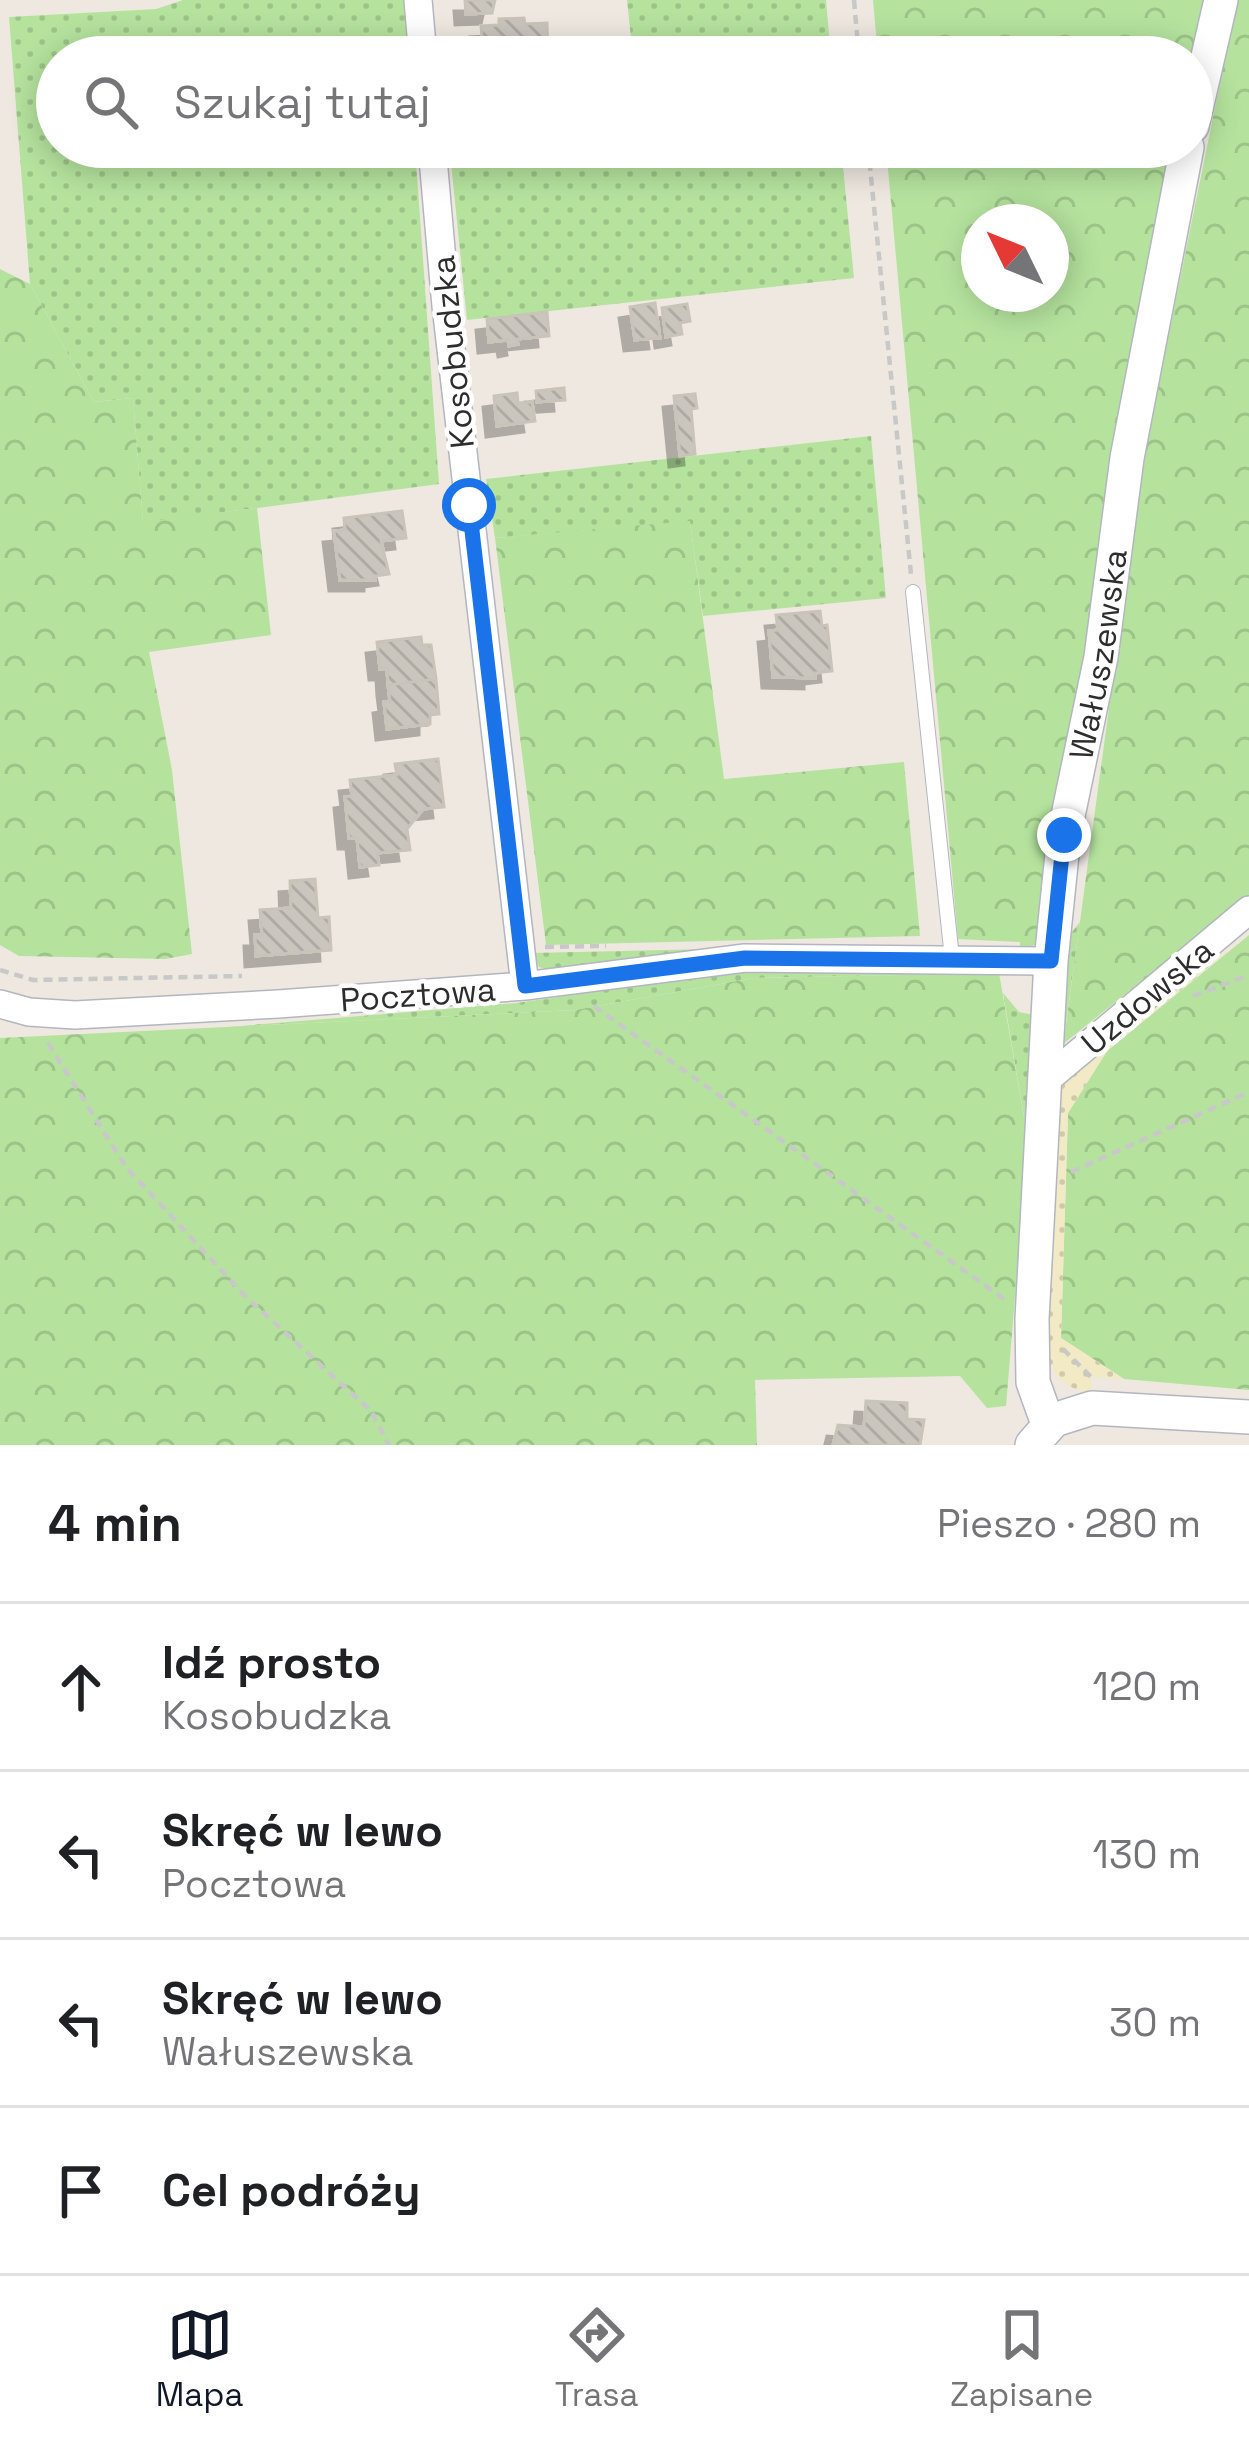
<!DOCTYPE html>
<html lang="pl">
<head>
<meta charset="utf-8">
<style>
	:root { --surface:#fff; --page:#f6f6f6; --text:#202124; --muted:#757577; --line:#e0e0e0; --accent:#111827 }
	body { margin:0; font-family:"Space Grotesk",sans-serif; background:var(--page); color:var(--text) }
	.compass { position:absolute; left:961px; top:204px; width:108px; height:108px; border-radius:50%; background:var(--surface); box-shadow:0 6px 30px #0003; rotate:313deg }
	.stop { position:absolute; width:36px; height:36px; margin:-27px; border:9px solid #1a73e8; border-radius:50%; background:#fff }
	.stop.end { background:#1a73e8; border-color:#fff; box-shadow:0 3px 12px #0008 }
	.list { margin:0; padding:0; list-style:none }
	h2 { display:flex; justify-content:space-between; align-items:center; height:156px; margin:0; padding:0 48px; font-size:51px }
	h2 small { font-size:39px; font-weight:400; color:var(--muted) }
	.list li { display:grid; grid-template-columns:78px 1fr auto; gap:36px; align-items:center; box-sizing:border-box; height:168px; padding:0 48px; border-top:3px solid var(--line) }
	.list b { display:block; font-size:45px; white-space:nowrap }
	.list p { margin:0; font-size:39px; white-space:nowrap; color:var(--muted) }
	.list em { font-size:39px; font-style:normal; color:var(--muted) }
	.icon { flex:none; width:66px; height:66px; fill:none; stroke:currentColor; stroke-width:2; stroke-linecap:round; stroke-linejoin:round }
	.map { position:relative; flex:none; width:1249px; height:1445px; overflow:hidden }
	.search { position:absolute; background:var(--surface); box-shadow:0 6px 30px #0003; left:36px; right:36px; top:36px; height:132px; display:flex; align-items:center; gap:30px; box-sizing:border-box; padding:0 42px; border-radius:66px; color:var(--muted); font-size:45px }
	.sheet { height:828px; background:var(--surface) }
	nav { display:flex; justify-content:space-around; align-items:center; box-sizing:border-box; height:168px; border-top:3px solid var(--line); background:var(--surface); font-size:33px; color:var(--muted) }
	nav a { display:grid; justify-items:center; gap:6px }
	nav .on { color:var(--accent) }
	.map>svg:first-child { display:block }
	.grass { fill:url(#grass-dots) }
	.forest { fill:url(#forest-crowns); fill-rule:evenodd }
	.sand { fill:url(#sand-dots) }
	.building { fill:url(#building-back-hatch); stroke:#c9c3b9; stroke-width:3; filter:url(#shadow) }
	.lines { fill:none; stroke-linecap:round; stroke-linejoin:round }
	.service-casing { stroke:#b3b6c0; stroke-width:16 }
	.minor-casing { stroke:#b3b6c0; stroke-width:30 }
	.tertiary-casing { stroke:#b3b6c0; stroke-width:36 }
	.path { stroke:#c8c8c8; stroke-width:4.5; stroke-dasharray:9 6; stroke-linecap:butt }
	.service { stroke:#fff; stroke-width:14 }
	.minor { stroke:#fff; stroke-width:27 }
	.tertiary { stroke:#fff; stroke-width:33 }
	.route { stroke:#1a73e8; stroke-width:15 }
	.labels { text-anchor:middle; stroke-width:9; stroke-linejoin:round; paint-order:stroke }
	.street-label { font-size:33px; fill:#2d2d2d; stroke:#fff }
</style>
</head>
<body>
<div class="map">
<svg width="1249" height="1445" viewBox="0 0 1249 1445">
	<defs>
		<pattern id="grass-dots" width="8" height="8" patternUnits="userSpaceOnUse" patternTransform="scale(3)"><rect width="8" height="8" fill="#b5e39e"/><path d="M2 2h.1M6 6h.1" fill="none" stroke="#9cc388" stroke-width="1.8" stroke-linecap="round"/></pattern>
		<pattern id="forest-crowns" width="20" height="18" patternUnits="userSpaceOnUse" patternTransform="scale(3)"><rect width="20" height="18" fill="#b5e39e"/><path d="M2 6a3 3 0 1 1 6 0M12 15a3 3 0 1 1 6 0" fill="none" stroke="#9cc388"/></pattern>
		<pattern id="sand-dots" width="8" height="8" patternUnits="userSpaceOnUse" patternTransform="scale(3)"><rect width="8" height="8" fill="#f1eac4"/><path d="M2 2h.1M6 6h.1" fill="none" stroke="#cfc9a9" stroke-width="1.8" stroke-linecap="round"/></pattern>
		<pattern id="building-back-hatch" width="6" height="6" patternUnits="userSpaceOnUse" patternTransform="scale(3)"><rect width="6" height="6" fill="#cac6be"/><path d="M-1 5l2 2M0 0l6 6M5-1l2 2" fill="none" stroke="#aeaaa4"/></pattern>
		<filter id="shadow"><feDropShadow dx="-11" dy="11" stdDeviation="0" flood-color="#0004"/></filter>
	</defs>
	<rect width="100%" height="100%" fill="#eee8e0"/>
	<path class="grass" d="M183 0H405L409 57H57V147H415L439 484 143 523 133 398 94 402 30 284 9 17 156 9Z
		M627 0H826L831 57H633Z
		M503 147H841L854 278 467 320 450 153Z
		M871 436 886 598 703 616 690 522 495 538 486 479Z
		M1080 922 1064 1037 1197 936 1062 1045 1063 943Z
		M709 949 557 973 539 967 532 953Z
		M759 967 999 973 754 978 575 1010 228 1027 517 1003Z
		M1003 993 1019 1012 1034 1015 1028 1140Z"/>
	<path class="forest" d="M873 0H1208L1192 57H878Z
		M1237 0H1249V896L1064 1039 1142 465Z
		M886 147H1176L1037 944 1020 950V942L958 939ZM979 222H1051V294H979Z
		M0 269 30 284 94 402 133 398 143 522 257 508 271 635 149 652 172 770 192 954 165 959 19 956 0 945Z
		M690 521 724 779 904 762 920 936 546 945 495 538Z
		M1249 935V1390L1124 1379 1061 1338 1068 1113 1107 1051Z
		M999 973 1028 1140 1006 1406 987 1408 960 1376 755 1380 757 1445H0V1038L575 1010 754 978Z"/>
	<path class="sand" d="M1249 934 1107 1051 1068 1113 1061 1338 1124 1379 1091 1377 1092 1393C1059 1388 1050 1371 1043 1340L1058 1090 1077 1070Z"/>
	<path class="building" d="M465 0H495L492 13 466 14Z
		M524 18 525 24 547 23 548 56 484 57 481 26 499 25V19Z
		M655 303 660 338 635 340 630 307Z
		M687 304 690 321 680 323 682 334 666 337 662 308Z
		M547 312 549 336 517 339 518 344 509 346 508 340 489 342 487 319Z
		M564 388 565 400 537 402 536 391Z
		M517 393 518 403 532 402 535 421 497 426 494 396Z
		M695 394 697 408 691 409 695 454 680 456 674 396Z
		M402 511 406 538 381 541 389 574 375 576V580H340L334 531 345 530 344 518Z
		M820 611 822 626 827 625 832 671 815 673V678L773 677 769 631 778 630 776 615Z
		M421 637 422 645H431L436 679 388 685 387 669H380L377 642Z
		M436 679 439 714 430 715V724L387 729 384 702 390 701 388 685Z
		M438 759 444 807 423 809 407 829 410 850 377 853 379 865 360 867 357 838H349L345 797 352 796 350 780 397 775 395 764Z
		M315 879 318 918 329 917 331 950 256 956 255 935H262L260 910 291 908 290 881Z
		M866 1401 907 1403V1419L924 1420 920 1445H833L838 1425 864 1427Z"/>
	<g class="lines">
		<g class="service-casing">
			<path id="service" d="M913 592 952 958"/>
		</g>
		<g class="minor-casing">
			<path id="minor" d="M418 0 423 57
				M432 147 446 306 525 986
				M0 1004 29 1012 75 1015 278 1004 525 986 745 958 1051 961
				M1045 1081 1249 910"/>
		</g>
		<g class="tertiary-casing">
			<g id="tertiary">
				<path d="M1192 126 1221 0"/>
				<path id="s1" d="M1048 1424 1033 1382 1032 1319 1051 961 1064 835 1101 657 1127 458 1187 147"/>
				<path d="M1032 1445 1054 1420 1092 1408 1249 1417"/>
			</g>
		</g>
		<path class="path" d="M854 0 859 57
			M868 147 911 574
			M545 947 606 946
			M0 970 33 980 242 976
			M1193 996 1249 975
			M594 1006 1004 1299
			M48 1043 126 1167 244 1295 371 1411 389 1445
			M1071 1172 1249 1092
			M1063 1349 1093 1379"/>
		<use href="#service" class="service"/>
		<use href="#minor" class="minor"/>
		<use href="#tertiary" class="tertiary"/>
	</g>
	<g class="lines">
		<path class="route" d="M469 505 525 986 745 958 1051 961 1064 835"/>
	</g>
	<g class="labels">
		<g class="street-label">
			<text transform="translate(452 352) rotate(-96)" y="12">Kosobudzka</text>
			<text dy="12" stroke="none"><textPath href="#s1" startOffset="777">Wałuszewska</textPath></text>
			<text transform="translate(418 994) rotate(-4)" y="12">Pocztowa</text>
			<text transform="translate(1147 996) rotate(-40)" y="12">Uzdowska</text>
		</g>
	</g>
</svg>
<svg class="compass" viewBox="-18 -18 36 36"><path d="M0-13l5 13h-10z" fill="#e53935"/><path d="M0 13l5-13h-10z" fill="#757577"/></svg>
<div class="stop" style="left:469px;top:505px"></div>
<div class="stop end" style="left:1064px;top:835px"></div>
<div class="search"><svg class="icon" aria-label="search" viewBox="0 0 24 24"><circle cx="10" cy="10" r="6"/><path d="M15 15l6 6"/></svg>Szukaj tutaj</div>
</div>
<section class="sheet">
<h2>4 min<small>Pieszo · 280 m</small></h2>
<ul class="list">
<li><svg class="icon" aria-label="ahead" viewBox="0 0 24 24"><path d="M12 20V5M6 11l6-6 6 6"/></svg><div><b>Idź prosto</b><p>Kosobudzka</p></div><em>120 m</em></li>
<li><svg class="icon" aria-label="left" viewBox="0 0 24 24"><path d="M17 20v-9H6M10 6l-5 5 5 5"/></svg><div><b>Skręć w lewo</b><p>Pocztowa</p></div><em>130 m</em></li>
<li><svg class="icon" aria-label="left" viewBox="0 0 24 24"><path d="M17 20v-9H6M10 6l-5 5 5 5"/></svg><div><b>Skręć w lewo</b><p>Wałuszewska</p></div><em>30 m</em></li>
<li><svg class="icon" aria-label="arrive" viewBox="0 0 24 24"><path d="M6 21V4h12l-3 4 3 4H6"/></svg><div><b>Cel podróży</b></div></li>
</ul>
</section>
<nav>
<a class="on"><svg class="icon" aria-label="map" viewBox="0 0 24 24"><path d="M3 6l6-2 6 2 6-2v14l-6 2-6-2-6 2zM9 4v14M15 6v14"/></svg>Mapa</a>
<a><svg class="icon" aria-label="directions" viewBox="0 0 24 24"><path d="M12 3l9 9-9 9-9-9zM9 14v-3h6M13 9l2 2-2 2"/></svg>Trasa</a>
<a><svg class="icon" aria-label="saved" viewBox="0 0 24 24"><path d="M7 4h10v16l-5-4-5 4z"/></svg>Zapisane</a>
</nav>
</body>
</html>
